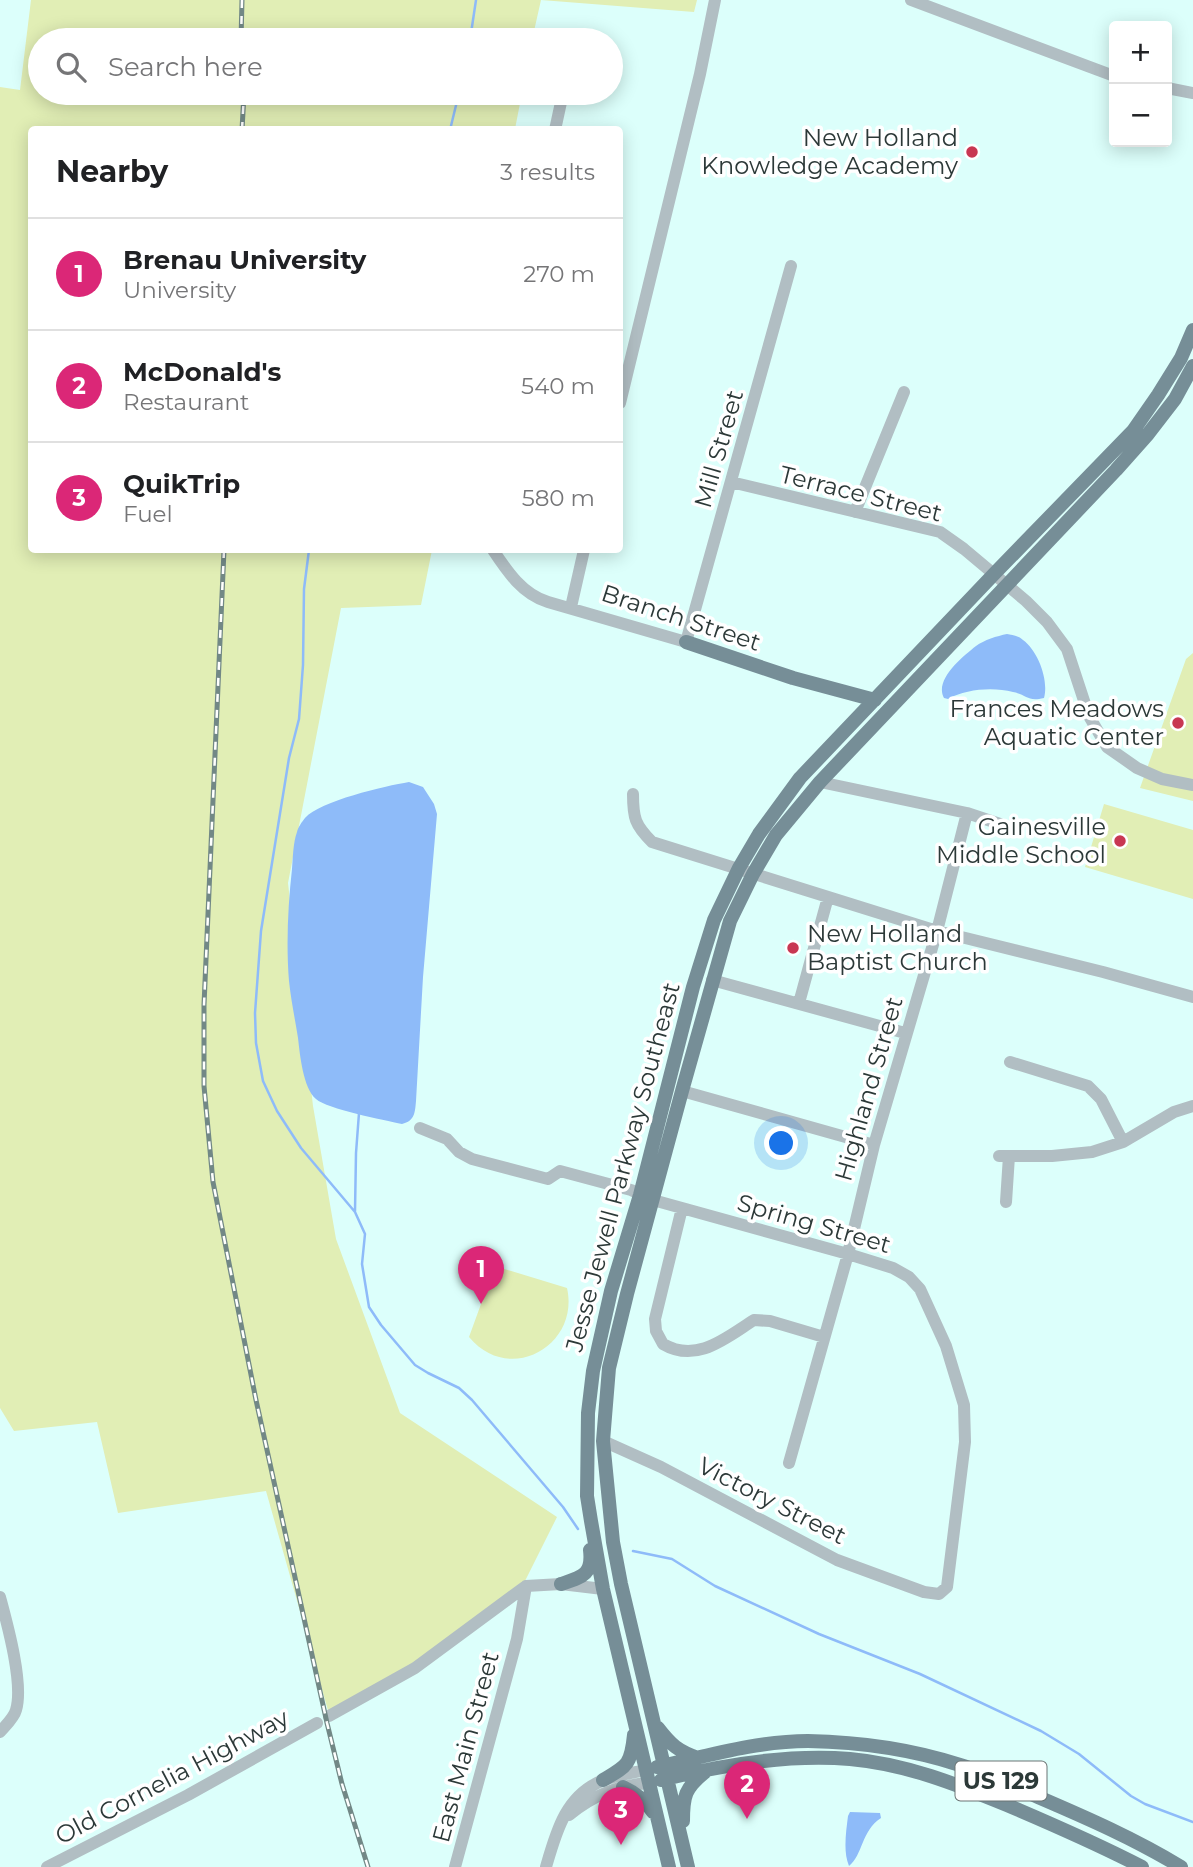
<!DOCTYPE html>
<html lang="en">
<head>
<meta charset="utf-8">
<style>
	:root { --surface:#fff; --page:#f6f6f6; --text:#202124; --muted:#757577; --line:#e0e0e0; --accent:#db2777 }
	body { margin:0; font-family:Montserrat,sans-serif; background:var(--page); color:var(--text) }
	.controls { position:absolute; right:21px; top:21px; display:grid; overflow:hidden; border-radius:7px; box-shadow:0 4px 18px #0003 }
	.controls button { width:63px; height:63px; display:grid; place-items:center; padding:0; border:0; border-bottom:2px solid var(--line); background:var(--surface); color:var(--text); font:35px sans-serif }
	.you { position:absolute; left:782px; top:1144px; width:24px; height:24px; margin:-18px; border:5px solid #fff; border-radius:50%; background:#1a73e8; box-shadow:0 0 0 10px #1a73e833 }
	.badge { display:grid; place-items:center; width:46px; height:46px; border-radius:50%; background:var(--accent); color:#fff; font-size:23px; font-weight:700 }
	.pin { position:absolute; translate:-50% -58px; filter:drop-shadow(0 2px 4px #0008) }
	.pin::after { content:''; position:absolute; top:37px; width:24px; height:21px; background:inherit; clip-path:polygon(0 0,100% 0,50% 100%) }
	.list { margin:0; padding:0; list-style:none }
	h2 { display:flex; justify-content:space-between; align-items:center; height:91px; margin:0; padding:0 28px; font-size:30px }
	h2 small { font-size:23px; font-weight:400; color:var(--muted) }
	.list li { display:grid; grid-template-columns:46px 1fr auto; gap:21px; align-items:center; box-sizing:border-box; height:112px; padding:0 28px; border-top:2px solid var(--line) }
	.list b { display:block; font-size:26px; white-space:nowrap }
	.list p { margin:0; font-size:23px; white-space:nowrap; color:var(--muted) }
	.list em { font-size:23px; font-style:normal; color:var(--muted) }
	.icon { flex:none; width:38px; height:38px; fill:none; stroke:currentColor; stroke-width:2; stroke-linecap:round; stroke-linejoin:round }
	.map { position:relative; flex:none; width:1193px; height:1867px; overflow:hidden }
	.search { position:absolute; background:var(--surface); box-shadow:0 4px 18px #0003; left:28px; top:28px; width:595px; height:77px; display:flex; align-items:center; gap:18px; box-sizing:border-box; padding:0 24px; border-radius:38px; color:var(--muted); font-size:26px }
	.panel { position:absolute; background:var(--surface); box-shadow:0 4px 18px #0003; left:28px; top:126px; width:595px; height:427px; border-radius:7px }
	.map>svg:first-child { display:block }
	.green { fill:#e1eeb5 }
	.water { fill:#8ebbf9 }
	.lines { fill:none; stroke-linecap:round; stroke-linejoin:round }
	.stream { stroke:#8ebbf9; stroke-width:2.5 }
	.minor { stroke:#b1bec3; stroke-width:12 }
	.major { stroke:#768e97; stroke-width:14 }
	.rail-casing { stroke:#728886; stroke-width:5 }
	.rail { stroke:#fff; stroke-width:2.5; stroke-dasharray:8; stroke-linecap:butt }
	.poi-dot { fill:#c83752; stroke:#fff; stroke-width:2.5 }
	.labels { text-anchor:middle; stroke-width:7; stroke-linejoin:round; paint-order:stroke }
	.shield { fill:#fff; stroke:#6b7474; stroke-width:2 }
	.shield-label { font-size:23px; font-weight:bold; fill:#2c3938 }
	.poi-label { font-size:24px; fill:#2c3938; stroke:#fff; text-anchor:end }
	.street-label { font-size:24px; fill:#2c3938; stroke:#fff }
</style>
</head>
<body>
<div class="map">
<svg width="1193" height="1867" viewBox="0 0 1193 1867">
	<rect width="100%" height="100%" fill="#dcfffb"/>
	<path class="green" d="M31 0H697L694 12 541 0 532 40H40V93H522L515 129 32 130V550H432L421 605 341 608 288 883 313 1106 336 1239 400 1413 557 1517 515 1601 331 1721 266 1491 118 1513 97 1422 14 1431 0 1408V87L20 90Z
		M1193 653V801L1140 788 1186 659Z
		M1104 804 1193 830V899L1085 867Z
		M501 1268 567 1288C580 1345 510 1386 469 1337L493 1271Z"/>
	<path class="water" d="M1007 634C1012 635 1019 636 1023 640 1038 651 1049 680 1044 698 1027 702 1028 695 1013 692 993 687 966 689 948 699L944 698C934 680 962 657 976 646 984 640 997 636 1007 634Z
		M409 782 423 787 434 804 437 814 423 977 416 1101C415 1112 415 1121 402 1124 384 1120 327 1109 316 1099 303 1088 300 1055 298 1038 295 1019 291 1000 289 981 286 944 288 905 292 869 293 857 293 843 297 832 298 827 302 822 305 818 320 801 385 786 409 782Z
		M850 1812 880 1813 881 1818C861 1831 863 1855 849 1866 843 1852 846 1832 848 1816Z"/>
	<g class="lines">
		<path class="stream" d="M470 40 476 0
			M450 130 459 93
			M309 550 304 589 303 665 299 719 289 758 261 931 255 1013 256 1043 263 1081 277 1111 301 1148 355 1212 365 1234 362 1264 369 1307 381 1325 415 1365 428 1373 459 1388 472 1400 563 1507 578 1529
			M355 1211 356 1153 359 1113
			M633 1551 672 1559 715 1586 819 1634 920 1674 1041 1731 1079 1754 1131 1796 1145 1804 1193 1822"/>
		<path class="minor" d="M911 0 1114 76
			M575 40 577 36
			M1167 88 1193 93
			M555 130 563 93
			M620 403 700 74 715 0
			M731 482 940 532 964 549 1026 601 1047 622 1067 649 1089 716 1107 747 1137 768 1162 779 1193 785
			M855 512 904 392
			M493 550C507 571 522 594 548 602L686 642 791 266
			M571 607 584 550
			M820 782 967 813 1000 824
			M633 794C633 818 635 825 652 842L937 931 1103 972 1193 997
			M712 980 905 1033
			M799 1003 828 897
			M1010 1062 1088 1086 1101 1099 1123 1142
			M682 1091 874 1145
			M420 1128 447 1139 459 1152 472 1159 548 1179 560 1171 631 1190 653 1200 848 1254 893 1268 909 1277 920 1289 946 1346 964 1405 965 1442 947 1587 939 1594 924 1592 837 1560 661 1467 603 1441
			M999 1156H1052L1092 1152 1123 1142 1174 1112 1193 1106
			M1006 1202 1009 1156
			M682 1208 655 1319 656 1331 663 1344C697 1364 727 1337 754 1320L770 1321 824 1337
			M789 1463 848 1254 874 1145 937 931 967 813
			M0 1597C7 1623 24 1684 16 1710 14 1718 5 1726 0 1732
			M329 1716 415 1668 526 1586 561 1584 603 1589
			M569 1815C594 1795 618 1785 650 1783
			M47 1867 188 1795 317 1723
			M455 1867 517 1639 526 1586
			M546 1867C556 1832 566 1794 604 1780 617 1775 632 1773 646 1770"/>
		<path class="major" d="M686 642 793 678 875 700
			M561 1584C582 1577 593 1575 590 1550
			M658 1728C671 1745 678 1751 698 1758
			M657 1767C707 1756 757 1741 808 1741 860 1742 911 1749 960 1765 986 1773 1012 1786 1038 1797 1087 1818 1135 1839 1181 1867
			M603 1780C627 1766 631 1765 634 1735
			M661 1780C721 1765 789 1754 850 1759 906 1764 956 1784 1007 1805 1054 1825 1098 1844 1142 1867
			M623 1787C636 1793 645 1800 653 1812
			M683 1821C683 1796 685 1788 705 1772
			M669 1867 603 1589 591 1521 587 1496 588 1413 593 1371 611 1291 640 1195 693 987 714 920 739 868 759 834 800 778 994 574 1133 431 1158 395 1181 358 1193 330
			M688 1867 621 1584 613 1542 603 1441 609 1368 627 1294 682 1091 730 921 753 874 776 835 820 782 1116 470 1148 434 1175 399 1193 366"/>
		<g class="rail-casing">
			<path id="rail" d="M241 40 242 0
				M242 130 244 93
				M224 550 204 1005V1086L213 1182 256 1400 327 1723 342 1784 368 1867"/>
		</g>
		<use href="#rail" class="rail"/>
	</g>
	<g class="poi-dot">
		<circle cx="972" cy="152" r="7"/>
		<circle cx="1178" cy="723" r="7"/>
		<circle cx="1120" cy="841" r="7"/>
		<circle cx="793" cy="948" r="7"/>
	</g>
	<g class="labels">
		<rect class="shield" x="955.5" y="1761.5" width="91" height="39" rx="5"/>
		<g class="shield-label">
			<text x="1001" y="1789">US 129</text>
		</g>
		<g class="poi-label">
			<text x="958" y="146">New Holland<tspan x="958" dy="28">Knowledge Academy</tspan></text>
			<text x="1164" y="717">Frances Meadows<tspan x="1164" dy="28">Aquatic Center</tspan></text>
			<text x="1106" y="835">Gainesville<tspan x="1106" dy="28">Middle School</tspan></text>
			<text x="807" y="942" text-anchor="start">New Holland<tspan x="807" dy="28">Baptist Church</tspan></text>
		</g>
		<g class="street-label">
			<text transform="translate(719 449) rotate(-74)" y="8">Mill Street</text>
			<text transform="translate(861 494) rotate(14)" y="8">Terrace Street</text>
			<text transform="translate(681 618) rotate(18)" y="8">Branch Street</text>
			<text transform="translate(869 1089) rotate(-74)" y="8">Highland Street</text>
			<text transform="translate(623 1167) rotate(-75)" y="8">Jesse Jewell Parkway Southeast</text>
			<text transform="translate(814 1224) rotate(16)" y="8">Spring Street</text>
			<text transform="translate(772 1501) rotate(27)" y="8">Victory Street</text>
			<text transform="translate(466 1747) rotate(-75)" y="8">East Main Street</text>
			<text transform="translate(172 1777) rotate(-28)" y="8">Old Cornelia Highway</text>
		</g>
	</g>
</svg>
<div class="controls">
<button>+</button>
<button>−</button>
</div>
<div class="you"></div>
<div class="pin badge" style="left:481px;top:1304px">1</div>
<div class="pin badge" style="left:747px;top:1819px">2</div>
<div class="pin badge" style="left:621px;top:1845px">3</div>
<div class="search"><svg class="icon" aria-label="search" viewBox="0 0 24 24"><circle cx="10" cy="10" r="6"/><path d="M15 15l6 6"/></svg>Search here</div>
<section class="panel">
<h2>Nearby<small>3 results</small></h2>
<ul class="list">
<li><span class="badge">1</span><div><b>Brenau University</b><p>University</p></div><em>270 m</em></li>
<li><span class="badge">2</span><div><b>McDonald's</b><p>Restaurant</p></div><em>540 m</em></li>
<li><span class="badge">3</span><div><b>QuikTrip</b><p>Fuel</p></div><em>580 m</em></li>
</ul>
</section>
</div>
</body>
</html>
